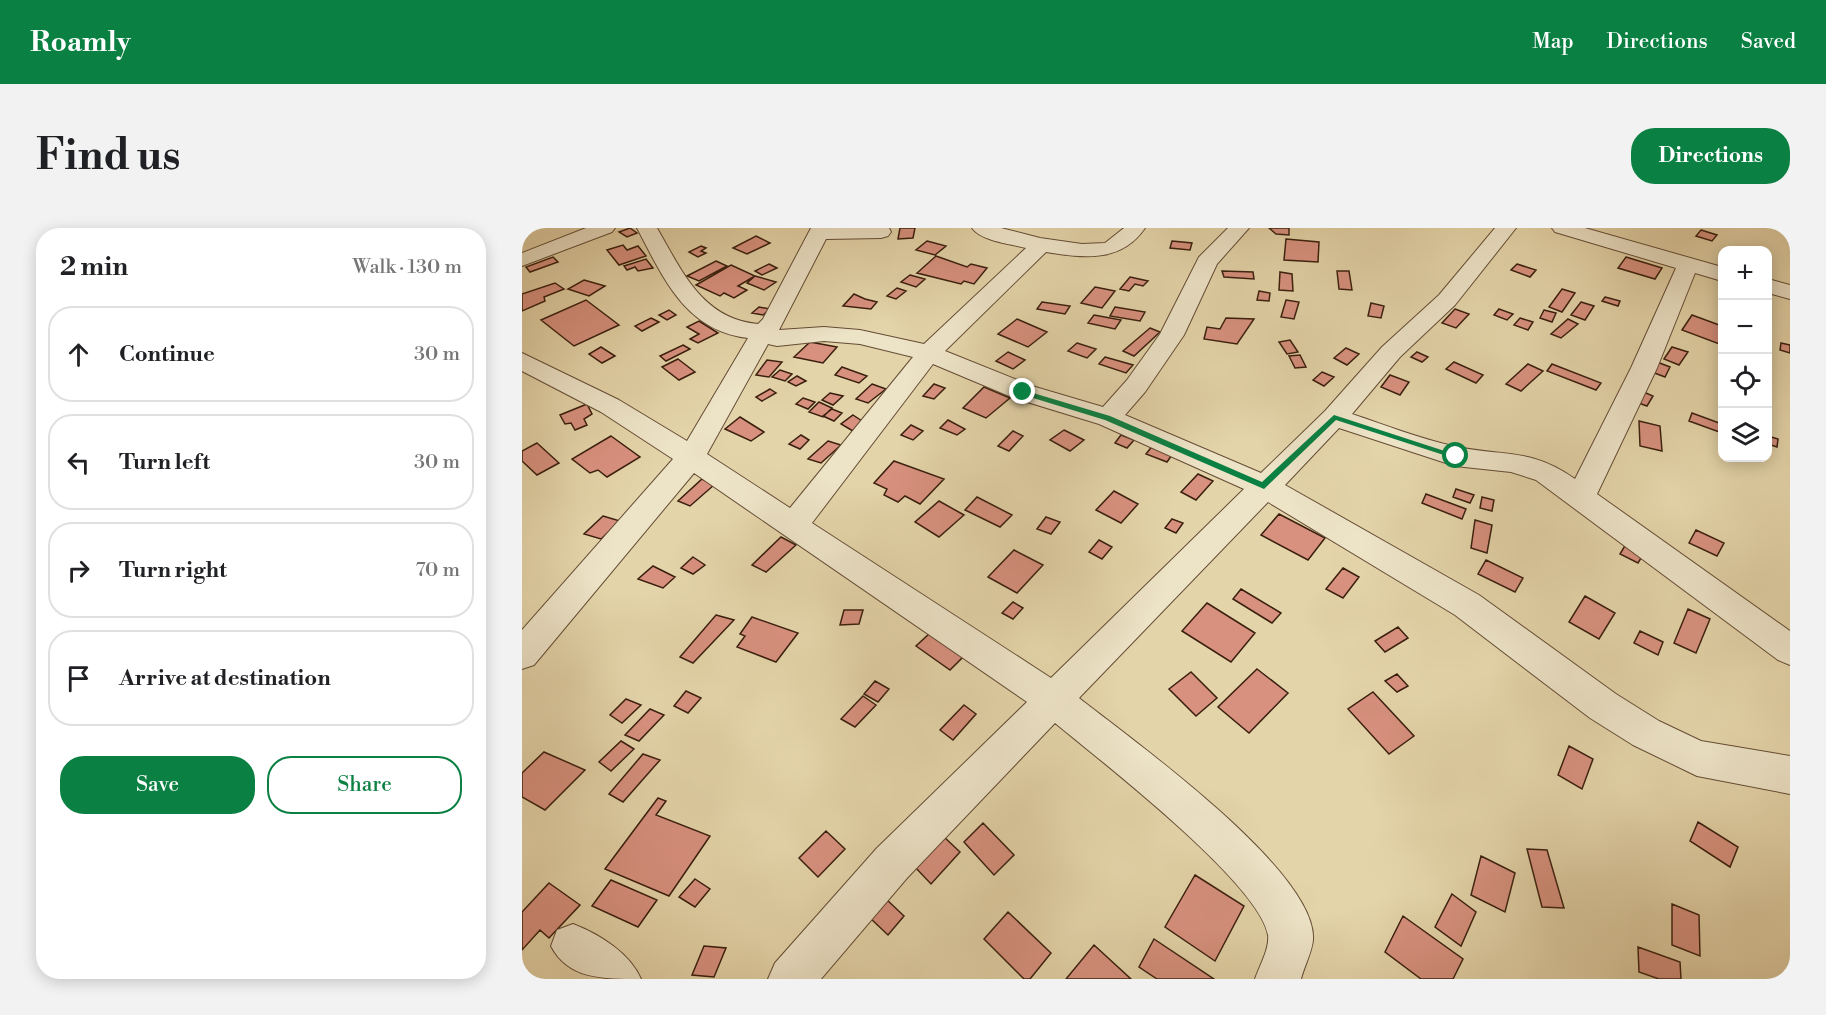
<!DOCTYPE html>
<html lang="en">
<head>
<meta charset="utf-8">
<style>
	:root { --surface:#fff; --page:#f2f2f2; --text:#202124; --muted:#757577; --line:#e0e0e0; --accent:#0b8043 }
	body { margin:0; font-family:"Libre Bodoni",serif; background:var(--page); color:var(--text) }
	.controls { position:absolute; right:18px; top:18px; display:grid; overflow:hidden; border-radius:12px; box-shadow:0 3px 15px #0003 }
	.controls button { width:54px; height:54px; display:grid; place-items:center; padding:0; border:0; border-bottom:2px solid var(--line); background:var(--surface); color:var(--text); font:30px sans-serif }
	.stop { position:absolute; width:18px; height:18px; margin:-14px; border:4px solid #0b8043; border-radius:50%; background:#fff }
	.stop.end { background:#0b8043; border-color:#fff; box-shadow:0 2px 6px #0008 }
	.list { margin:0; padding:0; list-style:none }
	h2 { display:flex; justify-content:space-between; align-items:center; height:78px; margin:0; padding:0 24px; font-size:26px }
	h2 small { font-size:20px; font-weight:400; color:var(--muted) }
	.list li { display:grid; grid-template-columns:39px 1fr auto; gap:18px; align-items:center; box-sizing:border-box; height:96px; margin:0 12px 12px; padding:0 12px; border:2px solid var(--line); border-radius:24px }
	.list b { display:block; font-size:22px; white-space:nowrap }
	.list em { font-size:20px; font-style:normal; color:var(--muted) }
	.actions { display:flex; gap:12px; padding:18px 24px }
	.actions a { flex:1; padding:14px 0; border:2px solid var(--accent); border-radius:24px; text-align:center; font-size:21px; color:var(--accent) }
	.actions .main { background:var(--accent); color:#fff }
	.icon { flex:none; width:33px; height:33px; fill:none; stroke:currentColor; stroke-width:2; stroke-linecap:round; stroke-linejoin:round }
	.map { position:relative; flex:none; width:1268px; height:751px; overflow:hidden; border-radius:24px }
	header { display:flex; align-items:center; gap:36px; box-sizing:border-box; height:84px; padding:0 30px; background:var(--accent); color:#fff }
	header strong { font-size:28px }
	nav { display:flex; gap:33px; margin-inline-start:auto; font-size:21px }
	.intro { display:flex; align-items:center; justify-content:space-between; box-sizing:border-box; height:144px; padding:0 36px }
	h1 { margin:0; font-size:42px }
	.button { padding:15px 27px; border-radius:24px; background:var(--accent); color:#fff; font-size:21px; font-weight:700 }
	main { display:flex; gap:36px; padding:0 36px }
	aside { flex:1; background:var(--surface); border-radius:24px; box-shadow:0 3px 15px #0003 }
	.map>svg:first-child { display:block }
	.building { fill:#d8917f; stroke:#3a1f0e; stroke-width:1.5 }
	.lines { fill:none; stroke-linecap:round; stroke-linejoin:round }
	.minor-casing { stroke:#644c35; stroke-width:2 }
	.minor { fill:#ede3c7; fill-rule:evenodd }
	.route { fill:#0b8043 }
</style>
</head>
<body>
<header>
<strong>Roamly</strong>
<nav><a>Map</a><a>Directions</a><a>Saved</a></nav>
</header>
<div class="intro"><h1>Find us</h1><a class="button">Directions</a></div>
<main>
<aside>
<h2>2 min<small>Walk · 130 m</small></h2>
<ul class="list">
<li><svg class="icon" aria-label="ahead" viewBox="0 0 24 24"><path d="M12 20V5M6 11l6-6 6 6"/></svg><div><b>Continue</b></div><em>30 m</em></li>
<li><svg class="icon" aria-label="left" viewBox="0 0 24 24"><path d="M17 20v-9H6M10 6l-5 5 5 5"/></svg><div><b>Turn left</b></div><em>30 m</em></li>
<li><svg class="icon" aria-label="right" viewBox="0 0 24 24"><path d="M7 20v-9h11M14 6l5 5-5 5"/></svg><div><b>Turn right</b></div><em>70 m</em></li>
<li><svg class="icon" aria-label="arrive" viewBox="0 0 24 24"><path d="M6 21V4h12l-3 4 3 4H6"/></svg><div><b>Arrive at destination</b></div></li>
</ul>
<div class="actions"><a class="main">Save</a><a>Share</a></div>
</aside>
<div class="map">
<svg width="1268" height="751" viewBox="0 0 1268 751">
	<rect width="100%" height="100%" fill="#e4d4a9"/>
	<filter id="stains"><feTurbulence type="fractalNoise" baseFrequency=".00333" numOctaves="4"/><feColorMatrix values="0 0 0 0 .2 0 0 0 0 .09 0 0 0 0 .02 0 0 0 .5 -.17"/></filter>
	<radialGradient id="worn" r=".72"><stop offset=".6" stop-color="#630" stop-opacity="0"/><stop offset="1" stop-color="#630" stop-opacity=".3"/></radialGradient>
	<path class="building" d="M108 0 115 5 105 9 97 4Z
		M378 0H393L391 10 376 11Z
		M747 0H767V7L754 6Z
		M1179 2 1195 7 1190 13 1174 8Z
		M234 8 248 15 225 26 211 20Z
		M764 11 797 14 796 34 762 32Z
		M405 13 424 18 413 27 394 22Z
		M650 13 670 15 668 22 648 20Z
		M101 17 105 22 116 18 124 28 97 37 85 22Z
		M179 18 184 20 179 23 184 25 176 29 167 24Z
		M414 28 445 39 449 36 465 40 452 56 442 53 439 56 395 45Z
		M31 29 36 34 8 44 4 39Z
		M1104 29 1140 40 1133 51 1096 40Z
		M124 31 131 40 116 43 113 39 105 42 102 38Z
		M194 33 205 38 177 53 165 48Z
		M247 36 255 40 240 47 233 43Z
		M995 36 1014 42 1008 49 989 42Z
		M209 37 233 48 216 58 225 62 212 70 202 65 198 68 174 57Z
		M700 43 731 44 732 51 702 49Z
		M815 43H827L830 62 817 61Z
		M758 44 770 46 771 63 757 62Z
		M388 47 403 51 394 59 379 54Z
		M233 48 254 54 242 62 225 55Z
		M608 49 626 53 621 58 613 56 607 63 598 61Z
		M62 52 83 58 67 68 46 61Z
		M33 55 42 61 22 69 23 73 0 83V66Z
		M573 59 593 63 580 80 559 75Z
		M375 60 384 63 374 71 365 68Z
		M1040 61 1053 65 1040 84 1027 79Z
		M737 63 748 65 747 73 735 72Z
		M332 66 343 71 355 74 349 81 321 78Z
		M1083 69 1098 73 1096 78 1080 73Z
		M64 72 97 97 52 118 19 92Z
		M764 72 777 74 772 91 759 89Z
		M520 74 548 78 543 86 515 81Z
		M1059 74 1072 78 1063 92 1049 87Z
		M849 75 862 78 859 90 846 88Z
		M237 79 248 81 241 87 230 85Z
		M593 79 623 84 618 93 588 88Z
		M933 81 947 86 934 100 920 95Z
		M977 81 991 86 985 92 972 87Z
		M147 82 154 87 145 92 137 87Z
		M1022 82 1034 85 1030 94 1018 90Z
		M572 87 599 92 593 101 566 95Z
		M1170 87 1200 98V117L1160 102Z
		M129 90 137 94 120 103 113 98Z
		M704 90 732 91 715 116 682 111 685 99 698 101Z
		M998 90 1011 94 1006 102 992 97Z
		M495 91 525 104 506 119 476 106Z
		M1046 91 1056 96 1039 110 1029 106Z
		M177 93 196 105 176 115 168 111 177 106 165 99Z
		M628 100 638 104 612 128 601 123Z
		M768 112 776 124 765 126 757 114Z
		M288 114 315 119 301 135 272 129Z
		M555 115 574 121 565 130 546 123Z
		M1259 115 1268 117V125L1258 122Z
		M161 117 168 121 144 133 138 128Z
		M79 119 93 128 80 135 67 126Z
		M1150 119 1166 124 1157 137 1142 131Z
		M824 120 837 126 825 137 812 130Z
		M486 124 503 132 491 141 474 133Z
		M895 124 906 129 900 134 889 129Z
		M778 127 784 139 773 140 767 128Z
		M583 129 611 137 604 145 577 136Z
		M156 131 173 144 157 152 140 139Z
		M245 132 260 134 247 149 234 147Z
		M932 134 961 147 954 155 924 141Z
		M1135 134 1148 139 1143 149 1130 144Z
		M1006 136 1021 143 999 163 984 156Z
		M1030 136 1079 155 1074 162 1025 143Z
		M320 139 345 148 337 155 313 147Z
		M258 142 270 146 263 153 250 149Z
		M800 144 812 149 802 158 791 152Z
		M868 147 887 154 878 167 859 159Z
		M275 148 284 153 274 158 266 154Z
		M350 156 364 161 346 175 334 171Z
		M412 156 423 160 412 171 401 168Z
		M462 159 488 170 464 190 441 180Z
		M248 161 254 165 240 173 234 169Z
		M1117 162 1131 168 1125 178 1111 173Z
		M308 165 321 168 311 177 300 172Z
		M281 170 293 174 286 181 274 176Z
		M297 174 310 180 301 189 287 184Z
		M65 176 70 186 62 191 65 197 53 202 49 195 43 196 38 187Z
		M310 181 320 185 312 193 301 188Z
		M1170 185 1200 196V205L1167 193Z
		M331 187 343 195 331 203 319 196Z
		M218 189 242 204 229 213 203 201Z
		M426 192 443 201 435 207 418 200Z
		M1117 193 1138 198 1140 223 1118 218Z
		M389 197 401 203 391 212 379 207Z
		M542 202 562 212 548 223 528 212Z
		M491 203 501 208 487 223 476 218Z
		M279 207 287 212 278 221 267 216Z
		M599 207 612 212 605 220 593 215Z
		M89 208 118 229 85 249 76 242 68 245 50 231Z
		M1246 208 1256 211 1255 219 1246 216Z
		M306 213 319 217 299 235 286 231Z
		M15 215 37 235 15 247 0 233V223Z
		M632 216 652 224 645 234 624 226Z
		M372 233 422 251 398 276 383 268 376 274 362 267 365 261 352 255Z
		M676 246 691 253 674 272 659 264Z
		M180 251 192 257 168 278 156 273Z
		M934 261 952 267 948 275 931 269Z
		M592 263 616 276 599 295 574 282Z
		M904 266 944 281 940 291 900 275Z
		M455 269 490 287 478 299 443 282Z
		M960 269 972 272 970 283 958 280Z
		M417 273 442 287 417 309 393 294Z
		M757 286 803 310 786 332 739 307Z
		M81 288 98 293 79 311 62 306Z
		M524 289 538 294 529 306 515 301Z
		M650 291 661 295 654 305 643 300Z
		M953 292 970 297 965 325 949 320Z
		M1174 302 1202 315 1195 328 1167 315Z
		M259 309 274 317 244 344 230 337Z
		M1107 311 1125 320 1116 335 1098 326Z
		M577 312 590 319 580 331 567 324Z
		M492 322 521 337 495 365 466 349Z
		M171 329 183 337 171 346 159 340Z
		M964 332 1001 350 993 364 956 346Z
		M131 338 153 349 141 360 116 351Z
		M821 340 837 349 821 370 804 361Z
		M719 361 759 385 750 395 711 371Z
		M1063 368 1093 385 1077 411 1047 394Z
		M491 374 501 380 491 391 480 385Z
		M685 375 733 405 709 434 660 403Z
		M1166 381 1188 391 1174 425 1152 415Z
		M322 382H341L337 396 318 397Z
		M194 387 212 392 171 435 158 429Z
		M230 389 276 405 254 434 215 419 223 408 218 406Z
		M876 399 886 410 863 424 853 413Z
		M1118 403 1141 414 1136 427 1112 415Z
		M407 406 441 429 428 442 394 418Z
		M735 441 766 465 727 505 696 479Z
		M669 444 695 470 674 488 647 461Z
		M875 446 886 458 875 464 863 453Z
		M353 453 367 461 356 474 342 466Z
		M164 463 179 470 166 485 152 478Z
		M851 464 892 508 867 526 826 481Z
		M341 468 354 477 333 499 319 491Z
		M104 471 119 477 100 495 88 487Z
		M442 477 454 486 431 512 418 502Z
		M128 481 142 487 117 513 103 507Z
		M99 513 112 521 89 543 77 534Z
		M1047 518 1071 531 1060 561 1036 547Z
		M22 524 63 542 23 582 0 569V545Z
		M121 526 138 532 101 574 87 566Z
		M136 570 144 573 134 587 188 608 147 668 83 641Z
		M1176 594 1216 619 1208 639 1168 613Z
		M461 595 492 627 472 647 442 614Z
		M304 603 323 621 296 649 277 630Z
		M421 608 438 624 409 656 392 638Z
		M1005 621 1025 622 1042 680 1020 679Z
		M959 628 993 645 983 684 949 667Z
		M673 647 722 678 693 733 643 699Z
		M173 651 188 661 173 679 157 669Z
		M89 652 135 672 116 699 70 678Z
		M27 655 58 677 27 710 18 702 0 722V684Z
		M930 666 954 684 939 718 913 699Z
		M364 671 382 688 366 707 347 689Z
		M1150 676 1177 687 1178 728 1150 717Z
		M486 684 529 725 508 751H502L462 711Z
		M881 688 941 731 931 751H899L863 724Z
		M632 711 692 751H635L617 739Z
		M572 717 609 751H544Z
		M182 718 204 720 192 749 170 747Z
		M1116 719 1158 734 1159 751H1137L1117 744Z"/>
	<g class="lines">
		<g class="minor-casing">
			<path id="minor" d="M64 0H93L90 4 0 38V25Z
				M115 0H135C160 43 180 91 236 96L241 91 289 0H367L369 4 366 8 359 10 304 11 257 102 302 99 338 102 402 116 504 20C489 16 459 13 450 0H479L518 10 560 16 583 15 602 0H623C599 35 562 30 524 24L423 123 510 158 581 179 605 152 638 106 677 29 706 0H727L695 36 662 107 623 164 603 187 739 245 803 183 860 119 917 67 973 0H994L933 77 878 129 830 186C863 197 896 210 931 218 980 229 1008 219 1053 251L1109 140 1154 40 1033 4 1030 0H1063L1200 39V53L1173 45 1135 140 1075 266 1268 403V437L1256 432 1014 252 989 244 933 238 817 200 763 257 957 367 1094 466 1137 493 1179 513 1268 528V566L1175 548 1111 517 1068 490 933 387 746 274 557 470C609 511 796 644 791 712 790 724 782 739 779 751H733C737 739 748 720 746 707 737 655 579 533 533 495L385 650 299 751H246L253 735 355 620 505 474 172 245 12 437 0 441V402L151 231 79 184 0 143V125L97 172 165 213 226 110C163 103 141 49 115 0ZM302 113 338 116 391 129 268 280 185 226 246 116 255 118ZM411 136 492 170 577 196 722 261 529 450 290 295Z
				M1246 51 1268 57V71L1246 65Z
				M51 696C77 706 108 725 119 751 80 751 46 751 29 718L35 702Z"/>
		</g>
		<use href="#minor" class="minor"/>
	</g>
	<path class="route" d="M501 162 588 188 740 254 812 187 938 228 934 231 814 192 742 261 583 192 498 166Z"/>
	<rect width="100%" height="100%" filter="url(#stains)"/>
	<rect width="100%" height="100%" fill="url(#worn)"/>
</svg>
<div class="controls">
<button>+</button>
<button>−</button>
<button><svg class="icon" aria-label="locate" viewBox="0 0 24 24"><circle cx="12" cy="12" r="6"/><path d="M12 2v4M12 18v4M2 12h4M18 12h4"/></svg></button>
<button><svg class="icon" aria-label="layers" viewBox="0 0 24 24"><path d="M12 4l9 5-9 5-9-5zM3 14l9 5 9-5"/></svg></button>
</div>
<div class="stop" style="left:934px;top:228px"></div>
<div class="stop end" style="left:501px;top:164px"></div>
</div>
</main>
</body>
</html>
